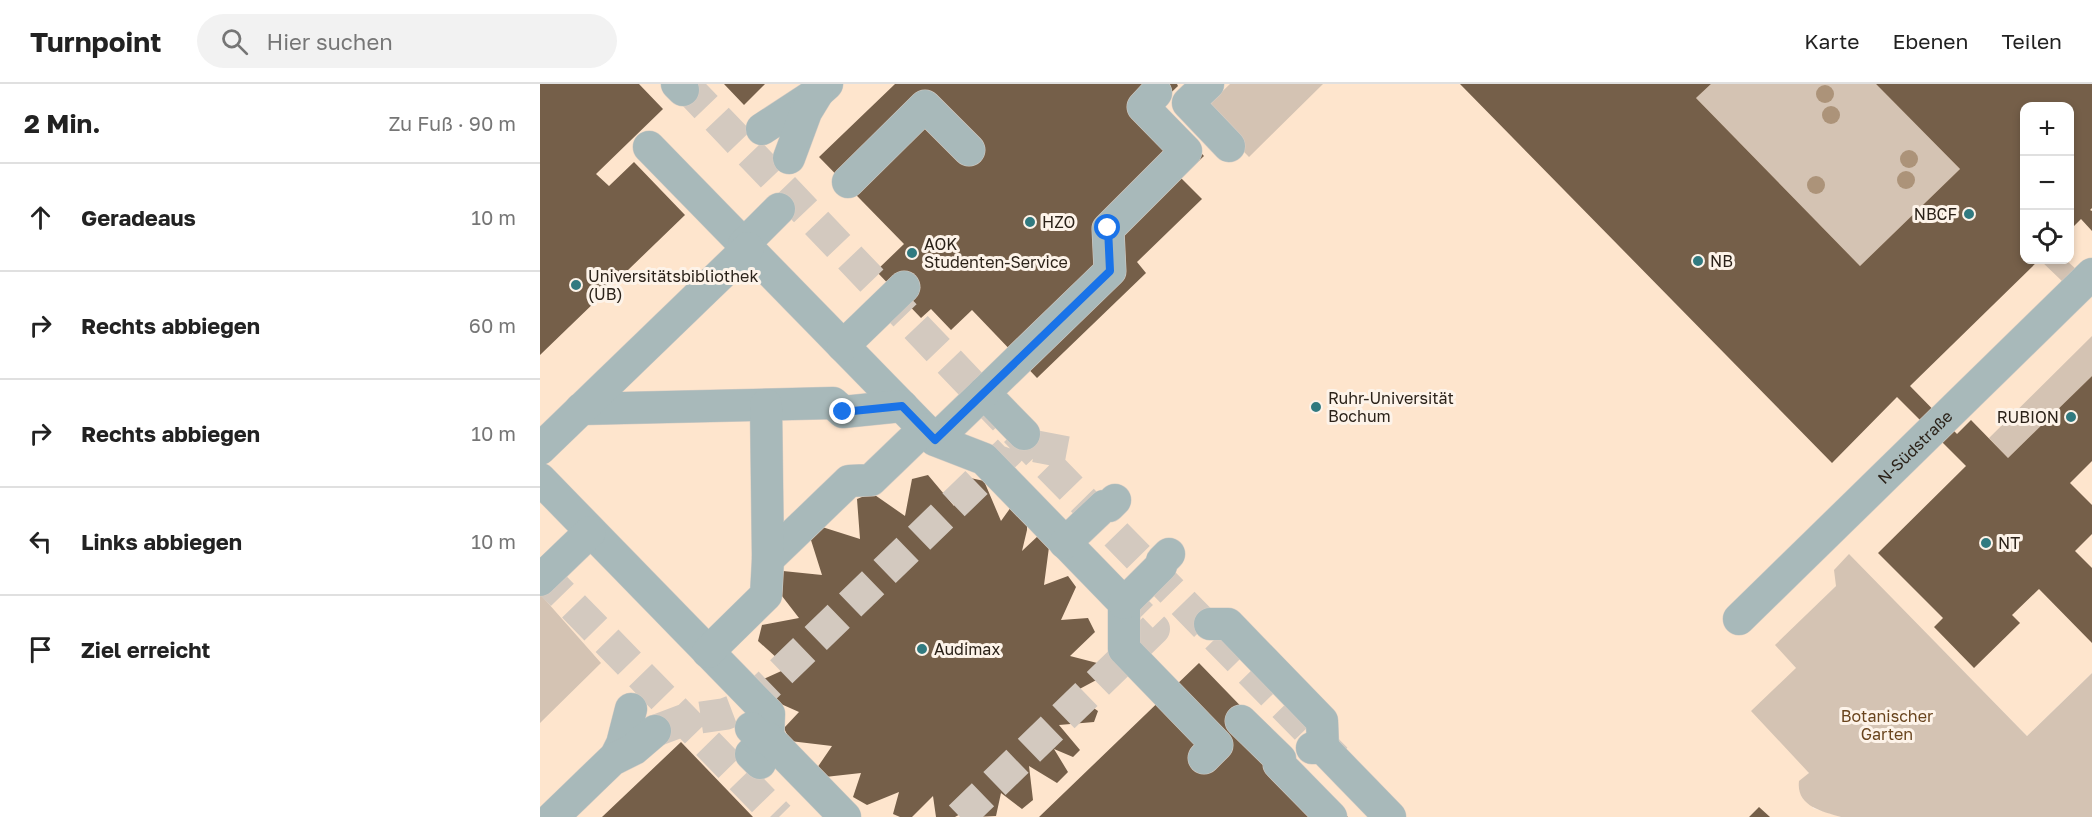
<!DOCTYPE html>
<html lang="de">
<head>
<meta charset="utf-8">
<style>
	:root { --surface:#fff; --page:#f2f2f2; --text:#222; --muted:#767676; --line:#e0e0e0 }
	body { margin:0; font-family:"Golos Text",sans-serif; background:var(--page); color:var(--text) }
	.controls { position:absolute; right:18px; top:18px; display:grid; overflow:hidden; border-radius:12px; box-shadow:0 3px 9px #0003 }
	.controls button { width:54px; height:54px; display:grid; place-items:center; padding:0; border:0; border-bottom:2px solid var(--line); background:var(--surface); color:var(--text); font:30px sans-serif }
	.stop { position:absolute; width:18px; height:18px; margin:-14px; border:4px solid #1a73e8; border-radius:50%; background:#fff }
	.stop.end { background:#1a73e8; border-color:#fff; box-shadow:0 2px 6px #0008 }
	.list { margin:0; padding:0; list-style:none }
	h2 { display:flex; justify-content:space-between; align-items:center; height:78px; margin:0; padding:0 24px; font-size:26px }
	h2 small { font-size:20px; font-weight:400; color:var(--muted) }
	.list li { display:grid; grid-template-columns:39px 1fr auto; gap:18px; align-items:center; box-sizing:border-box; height:108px; padding:0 24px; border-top:2px solid var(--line) }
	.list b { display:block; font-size:22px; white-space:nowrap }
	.list em { font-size:20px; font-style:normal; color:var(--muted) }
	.icon { flex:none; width:33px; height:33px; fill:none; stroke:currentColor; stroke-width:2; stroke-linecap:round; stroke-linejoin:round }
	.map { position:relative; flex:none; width:1552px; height:733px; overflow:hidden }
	header { display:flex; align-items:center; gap:36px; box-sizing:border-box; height:84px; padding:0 30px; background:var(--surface); border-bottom:2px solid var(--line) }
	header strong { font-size:28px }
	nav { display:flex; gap:33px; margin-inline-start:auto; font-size:21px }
	.search { width:420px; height:54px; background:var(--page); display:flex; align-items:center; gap:15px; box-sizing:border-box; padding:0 21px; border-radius:33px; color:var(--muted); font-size:22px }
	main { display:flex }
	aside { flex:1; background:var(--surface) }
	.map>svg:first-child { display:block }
	.built { fill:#fee5cd; fill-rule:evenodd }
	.green { fill:#d4c3b3 }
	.building { fill:#755f49 }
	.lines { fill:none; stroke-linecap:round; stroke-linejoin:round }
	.minor-tunnel { stroke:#d3c9bf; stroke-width:32; stroke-dasharray:32 16; stroke-linecap:butt }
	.minor-casing { stroke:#d7cdc4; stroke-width:33 }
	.minor { stroke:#a8b9ba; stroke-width:32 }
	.tree { fill:#ac9379 }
	.route { stroke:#1a73e8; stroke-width:8 }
	.poi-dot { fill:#317a80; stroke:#fdf3e9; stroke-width:2 }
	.labels { text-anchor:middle; stroke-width:6; stroke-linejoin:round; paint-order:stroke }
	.poi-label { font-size:16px; fill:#2b2219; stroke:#fdf3e9; text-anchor:start }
	.street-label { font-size:16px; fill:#2b2219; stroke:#fdf3e9 }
	.park-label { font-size:16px; fill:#69441d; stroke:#fdf3e9 }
</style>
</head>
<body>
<header>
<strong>Turnpoint</strong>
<div class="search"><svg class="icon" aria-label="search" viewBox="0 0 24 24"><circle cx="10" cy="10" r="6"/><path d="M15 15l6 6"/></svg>Hier suchen</div>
<nav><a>Karte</a><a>Ebenen</a><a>Teilen</a></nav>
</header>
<main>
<aside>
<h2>2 Min.<small>Zu Fuß · 90 m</small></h2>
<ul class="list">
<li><svg class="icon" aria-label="ahead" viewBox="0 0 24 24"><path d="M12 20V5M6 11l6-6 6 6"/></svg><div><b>Geradeaus</b></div><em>10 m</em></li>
<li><svg class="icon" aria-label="right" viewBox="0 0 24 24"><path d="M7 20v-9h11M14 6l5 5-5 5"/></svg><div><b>Rechts abbiegen</b></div><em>60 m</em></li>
<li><svg class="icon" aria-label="right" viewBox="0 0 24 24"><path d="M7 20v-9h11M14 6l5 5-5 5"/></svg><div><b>Rechts abbiegen</b></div><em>10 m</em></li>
<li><svg class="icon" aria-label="left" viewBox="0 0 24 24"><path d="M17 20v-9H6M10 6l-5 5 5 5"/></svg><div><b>Links abbiegen</b></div><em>10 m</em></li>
<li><svg class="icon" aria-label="arrive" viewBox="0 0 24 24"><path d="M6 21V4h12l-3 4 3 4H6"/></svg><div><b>Ziel erreicht</b></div></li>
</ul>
</aside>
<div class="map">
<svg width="1552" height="733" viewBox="0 0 1552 733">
	<rect width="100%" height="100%" fill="#fdf3e9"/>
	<path class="built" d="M0 0H1552V589L1487 652 1309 471 1296 502 1236 561 1256 584 1273 724 1301 733H0ZM1484 22H1530V176H1484Z"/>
	<path class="green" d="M690 0H783L709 73 663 26Z
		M1171 0H1336L1420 85 1320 182 1156 14Z
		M1500 176H1526L1537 186 1524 199Z
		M1552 252V292L1468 374 1449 354Z
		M1309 470 1487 652 1552 589V733H1301C1281 727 1256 722 1259 697L1269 689 1211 627 1256 584 1235 561 1296 502 1294 486Z
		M0 510 61 579 0 639Z"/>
	<path class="building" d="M0 0H99L123 25 56 90 69 102 94 78 145 131 0 271Z
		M184 0H225L204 21Z
		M355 0H637L638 2 616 23 664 72 641 94 662 115 597 178 606 189 497 294 432 226 411 246 391 225 381 234 336 187 364 160 279 73Z
		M920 0H1171L1156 14 1320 182 1420 85 1336 0H1552V124L1550 126 1552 127V147L1541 135 1530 146V22H1484V176H1499L1370 302 1417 350 1431 336 1468 374 1552 292V377L1530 399 1552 421V450L1535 467 1552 484V559L1499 505 1472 531 1480 539 1434 584 1394 543 1403 534 1338 469 1426 382 1357 313 1292 379Z
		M388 391 414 422 426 393 444 397 461 437 476 416 487 426V446L482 467 499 451 509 463 504 501 528 492 536 503 521 536 548 534 555 548 530 572 561 580 562 593 532 609 558 627 554 638 519 641 540 666 533 673 514 665 528 688 517 699 489 682 493 716 482 725 461 709 456 732 437 733 429 725 415 733H396L393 712 372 733H360L353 730 359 708 327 721 313 713 321 689 285 693 277 684 292 662 250 657 244 644 259 628 221 611 219 597 248 584 218 557 222 541 259 534 235 503 243 487 282 491 270 453 279 442 320 455 317 415 332 409 365 432 372 395Z
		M659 579 808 733H499Z
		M141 658 213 733H62Z
		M1219 723 1230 733H1209Z"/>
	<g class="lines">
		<path class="minor-tunnel" d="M144 0 508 381 796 675
			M508 381 515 344
			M0 488 239 733
			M115 647 144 636 185 630 206 622 469 367 476 347
			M420 733 614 545 569 499"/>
		<g class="minor-casing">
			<g id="minor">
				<path d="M137 0 143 6"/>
				<path d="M668 0 648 19 689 62"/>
				<path d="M222 45 277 9 287 0"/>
				<path d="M109 63 395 356 444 375 584 519V565L677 661 664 674"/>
				<path d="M249 74 266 28 277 10"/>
				<path d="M308 98 385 22 429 66"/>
				<path d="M204 160 239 125"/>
				<path d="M303 262 364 203"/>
				<path d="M41 325 293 319 303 328 362 322"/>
				<path d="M484 350 444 309 570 187 568 145 646 67 603 23 616 9"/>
				<path d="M395 356 444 309"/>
				<path d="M0 365 208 164"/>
				<path d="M0 395 229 630 228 654 211 670 220 679"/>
				<path d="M525 459 564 422H569L575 416"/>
				<path d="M228 475 309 397 331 396 384 345"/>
				<path d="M0 496 50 448"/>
				<path d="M584 519 621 482 622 477 629 470"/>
				<path id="s1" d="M1199 535 1552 190"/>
				<path d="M670 540H688L782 637 783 664"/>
				<path d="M168 568 226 511 228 475 226 321"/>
				<path d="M701 637 740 675 739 680 791 733"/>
				<path d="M211 644 221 654H228L305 733"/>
				<path d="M772 664H783L850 733"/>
				<path d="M75 674 82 660 91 625"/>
				<path d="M13 733 72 676 94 665 115 647"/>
			</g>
		</g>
		<use href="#minor" class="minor"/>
	</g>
	<g class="tree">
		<circle cx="1285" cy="10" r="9"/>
		<circle cx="1291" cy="31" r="9"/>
		<circle cx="1369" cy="75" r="9"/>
		<circle cx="1366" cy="96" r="9"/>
		<circle cx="1276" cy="101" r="9"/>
	</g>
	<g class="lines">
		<path class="route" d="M303 328 362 322 395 356 570 187 568 144"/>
	</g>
	<g class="poi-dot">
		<circle cx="1429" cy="130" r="6"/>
		<circle cx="490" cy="138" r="6"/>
		<circle cx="372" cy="169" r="6"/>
		<circle cx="1158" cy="177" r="6"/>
		<circle cx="36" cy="201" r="6"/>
		<circle cx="776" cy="323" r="6"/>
		<circle cx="1531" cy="333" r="6"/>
		<circle cx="1446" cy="459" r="6"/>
		<circle cx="382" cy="565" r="6"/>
	</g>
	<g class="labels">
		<g class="poi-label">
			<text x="1417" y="136" text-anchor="end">NBCF</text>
			<text x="502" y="144">HZO</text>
			<text x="384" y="166">AOK<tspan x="384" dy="18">Studenten-Service</tspan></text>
			<text x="1170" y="183">NB</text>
			<text x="48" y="198">Universitätsbibliothek<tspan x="48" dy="18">(UB)</tspan></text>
			<text x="788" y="320">Ruhr-Universität<tspan x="788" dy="18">Bochum</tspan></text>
			<text x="1519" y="339" text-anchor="end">RUBION</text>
			<text x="1458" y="465">NT</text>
			<text x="394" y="571">Audimax</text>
		</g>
		<g class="street-label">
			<text dy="6" stroke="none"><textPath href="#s1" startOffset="246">N-Südstraße</textPath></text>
		</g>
		<g class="park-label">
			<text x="1347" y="638">Botanischer<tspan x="1347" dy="18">Garten</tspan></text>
		</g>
	</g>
</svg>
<div class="controls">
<button>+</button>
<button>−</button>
<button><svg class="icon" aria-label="locate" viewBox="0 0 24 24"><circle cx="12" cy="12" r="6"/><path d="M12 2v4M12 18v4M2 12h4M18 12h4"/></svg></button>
</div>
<div class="stop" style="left:568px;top:144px"></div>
<div class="stop end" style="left:303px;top:328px"></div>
</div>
</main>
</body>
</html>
